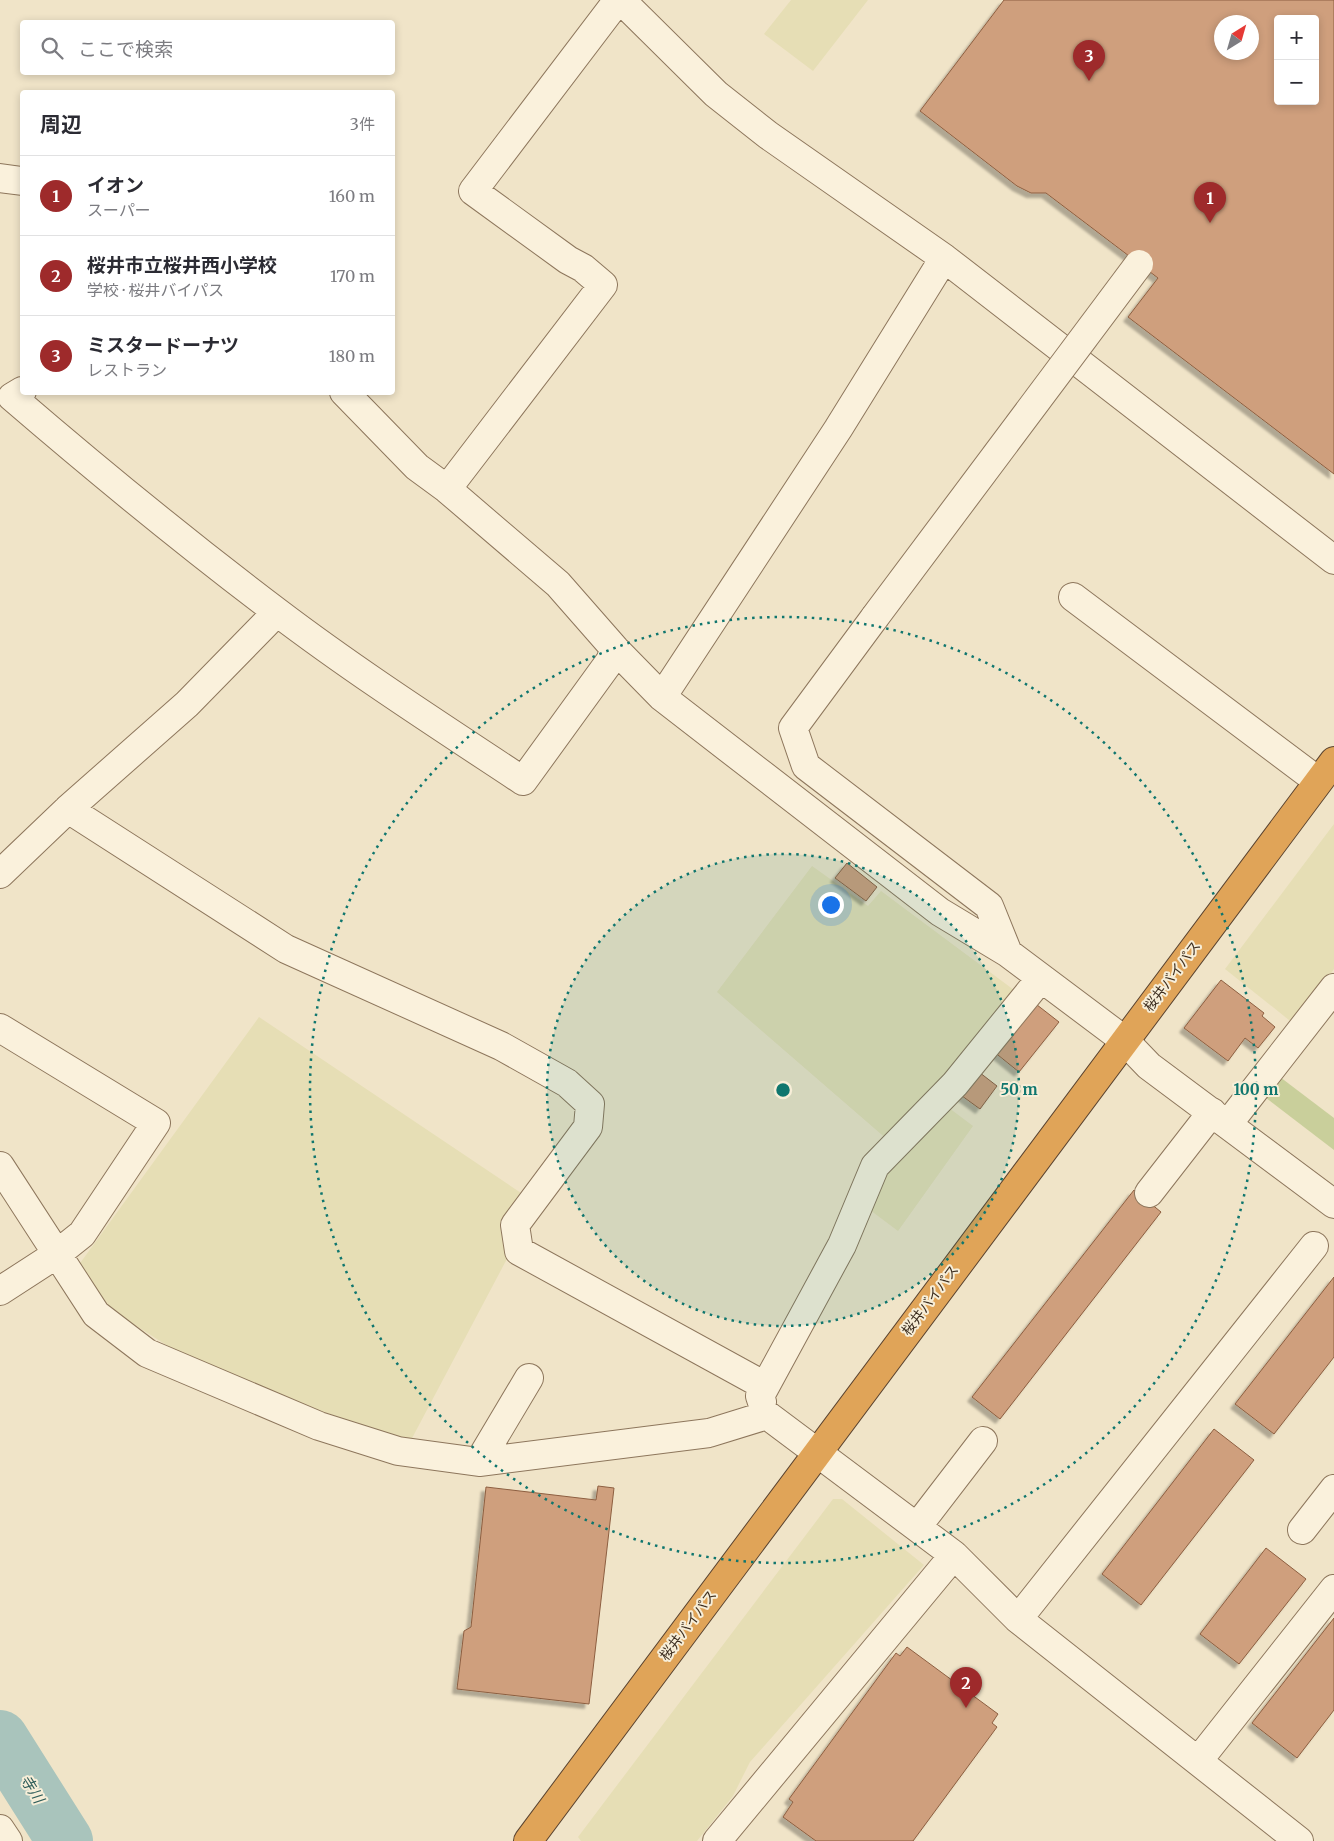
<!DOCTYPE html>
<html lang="ja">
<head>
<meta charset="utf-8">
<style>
	:root { --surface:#fff; --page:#f7f7f7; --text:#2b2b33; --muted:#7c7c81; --line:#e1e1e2; --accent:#9e2a2b }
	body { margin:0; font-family:Merriweather,"Noto Sans JP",serif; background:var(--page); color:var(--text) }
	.controls { position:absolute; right:15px; top:15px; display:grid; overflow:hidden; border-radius:5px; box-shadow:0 2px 8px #0003 }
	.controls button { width:45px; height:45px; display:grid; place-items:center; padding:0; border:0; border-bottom:1px solid var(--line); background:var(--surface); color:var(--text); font:25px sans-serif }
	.compass { position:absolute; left:1214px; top:15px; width:45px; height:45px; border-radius:50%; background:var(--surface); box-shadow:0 2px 8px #0003; rotate:37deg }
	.you { position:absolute; left:830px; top:904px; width:18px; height:18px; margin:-12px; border:4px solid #fff; border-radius:50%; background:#1a73e8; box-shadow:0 0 0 8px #1a73e833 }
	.badge { display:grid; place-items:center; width:32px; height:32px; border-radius:50%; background:var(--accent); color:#fff; font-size:16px; font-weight:700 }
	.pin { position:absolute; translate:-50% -41px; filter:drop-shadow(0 1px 2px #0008) }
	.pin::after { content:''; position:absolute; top:26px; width:18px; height:15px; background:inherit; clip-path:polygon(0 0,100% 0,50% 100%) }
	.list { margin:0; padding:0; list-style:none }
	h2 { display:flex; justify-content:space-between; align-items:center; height:65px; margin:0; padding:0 20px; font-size:21px }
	h2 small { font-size:16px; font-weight:400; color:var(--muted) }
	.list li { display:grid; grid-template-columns:32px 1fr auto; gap:15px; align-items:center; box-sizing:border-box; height:80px; padding:0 20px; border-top:1px solid var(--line) }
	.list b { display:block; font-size:19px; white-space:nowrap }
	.list p { margin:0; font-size:16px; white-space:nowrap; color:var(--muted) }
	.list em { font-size:16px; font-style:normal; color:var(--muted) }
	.icon { flex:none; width:28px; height:28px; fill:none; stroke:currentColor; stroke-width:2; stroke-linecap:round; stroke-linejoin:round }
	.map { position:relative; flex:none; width:1334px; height:1841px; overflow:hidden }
	.search { position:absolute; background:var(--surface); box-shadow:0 2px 8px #0003; left:20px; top:20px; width:375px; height:55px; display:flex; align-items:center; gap:12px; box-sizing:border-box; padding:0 18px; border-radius:5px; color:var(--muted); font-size:19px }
	.panel { position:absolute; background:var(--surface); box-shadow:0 2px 8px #0003; left:20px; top:90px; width:375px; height:305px; border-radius:5px }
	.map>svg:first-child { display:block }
	.farmland { fill:#e6deb5 }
	.green { fill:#c9cf9b }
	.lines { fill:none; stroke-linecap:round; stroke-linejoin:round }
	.river { stroke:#a9c4bc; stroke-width:56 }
	.building { fill:#cf9f7d; stroke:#8d5f41; fill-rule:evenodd; filter:url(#shadow) }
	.minor-casing { stroke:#8d765c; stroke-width:30 }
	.highway-casing { stroke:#5b4430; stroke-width:30 }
	.minor { stroke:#faf1dc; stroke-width:28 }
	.highway { stroke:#e0a458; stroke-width:28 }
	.minor-bridge-casing { stroke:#8d765c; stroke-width:30; stroke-linecap:butt }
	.minor-bridge { stroke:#faf1dc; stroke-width:28 }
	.ring { fill:none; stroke:#0f766e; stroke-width:2.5; stroke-dasharray:2.5 5 }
	.labels { text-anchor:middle; stroke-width:4; stroke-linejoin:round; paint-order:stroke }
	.street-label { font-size:14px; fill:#3d2e20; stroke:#f7eed8 }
	.water-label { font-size:15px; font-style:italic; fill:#2f5d5a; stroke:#f7eed8 }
	.centre { fill:#0f766e; stroke:#f7eed8; stroke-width:2.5 }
	.ring-label { font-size:15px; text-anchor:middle; font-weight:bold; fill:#0f766e; stroke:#f7eed8; stroke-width:4; stroke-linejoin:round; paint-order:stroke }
</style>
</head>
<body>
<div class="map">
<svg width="1334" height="1841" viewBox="0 0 1334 1841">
	<defs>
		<filter id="shadow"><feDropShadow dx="-4.5" dy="4.5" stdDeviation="1" flood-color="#0004"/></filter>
	</defs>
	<rect width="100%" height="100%" fill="#f0e4c8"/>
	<path class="farmland" d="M791 0H868L813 71 764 34Z
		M1334 824V969L1294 1024 1225 969Z
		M812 866 868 906 881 891 1022 996 889 1141 717 992Z
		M259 1017 524 1195 509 1255 410 1442 359 1430 182 1355 113 1311 78 1266Z
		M945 1105 973 1126 898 1231 866 1207 884 1172Z
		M833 1499H842L924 1565 750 1762 733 1796 697 1841H581L578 1837Z"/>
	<path class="green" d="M1276 1074 1334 1118V1150L1261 1094Z"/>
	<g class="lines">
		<path class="river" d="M0 1738 65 1841"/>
	</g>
	<path class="building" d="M1004 0H1334V474L1128 317 1158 278 1046 193H1031L1017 186 920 111ZM1278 19H1315V101H1278ZM1222 22H1252V52H1222Z
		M847 863 877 887 866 901 835 878Z
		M1221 980 1264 1013 1262 1016 1275 1027 1258 1048 1245 1038 1228 1061 1184 1028Z
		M1032 1001 1059 1022 1019 1072 993 1051Z
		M975 1069 997 1086 980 1109 958 1093Z
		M1134 1190 1161 1212 1000 1419 972 1397Z
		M1334 1277V1357L1274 1434 1235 1404Z
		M1214 1429 1254 1460 1141 1605 1102 1574Z
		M598 1486 614 1488 589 1704 457 1689 464 1631 471 1627 486 1487 596 1500Z
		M1266 1548 1306 1579 1239 1664 1200 1634Z
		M1334 1618V1710L1297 1758 1252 1723Z
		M907 1647 998 1714 992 1723 997 1727 913 1841H816L783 1817 793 1802 789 1799 896 1653 900 1656Z"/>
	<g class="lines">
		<g class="minor-casing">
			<path id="minor" d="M621 0 716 94 768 135 944 258 1334 560
				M0 178 22 181
				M22 391 12 397C98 471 186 543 277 612 356 672 440 726 523 781L610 661 615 649
				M344 392 417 467 447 489 558 584 615 649 662 697 940 912 1008 953 1124 1040 1149 1066 1334 1204
				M447 489 603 285 583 268 568 260 473 191 618 0
				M1073 597 1318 781
				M875 617 793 728 806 766 989 906 1008 953
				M662 697 838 429 944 258
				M68 809 286 949 501 1046 567 1083 590 1104 588 1127 515 1225 519 1251 765 1386
				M0 874 68 809 187 704 277 612
				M0 1028 156 1123 82 1234 57 1254 0 1291
				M1228 1124 1334 988
				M0 1166 96 1314 147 1353 319 1426 398 1451 479 1462 709 1433 767 1415 954 1555 1018 1619 1299 1841
				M1149 1193 1212 1112
				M762 1402 760 1396 842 1245 875 1166 955 1084 1041 978
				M479 1462 529 1378
				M917 1527 983 1441
				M1302 1530 1334 1489
				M1018 1619 1314 1246
				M1198 1761 1334 1589
				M0 1829 8 1841
				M717 1841 954 1555"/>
		</g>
		<g class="highway-casing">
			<path id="highway" d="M528 1841 1334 761"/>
		</g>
		<use href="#minor" class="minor"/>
		<use href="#highway" class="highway"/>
		<g class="minor-bridge-casing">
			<path id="minor-bridge" d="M875 617 1139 264"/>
		</g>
		<use href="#minor-bridge" class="minor-bridge"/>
	</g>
	<circle cx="783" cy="1090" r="236" fill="#0f766e" fill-opacity=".12"/>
	<g class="ring">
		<circle cx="783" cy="1090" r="236"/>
		<circle cx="783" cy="1090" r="473"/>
	</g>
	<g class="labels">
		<g class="street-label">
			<text transform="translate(1172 976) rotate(-53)" y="5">桜井バイパス</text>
			<text transform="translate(930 1300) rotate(-53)" y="5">桜井バイパス</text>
			<text transform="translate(688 1625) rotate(-53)" y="5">桜井バイパス</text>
		</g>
		<g class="water-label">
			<text transform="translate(32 1789) rotate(58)" y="5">寺川</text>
		</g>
	</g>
	<circle cx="783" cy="1090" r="8" class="centre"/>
	<g class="ring-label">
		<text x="1019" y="1095">50 m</text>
		<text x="1256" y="1095">100 m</text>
	</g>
</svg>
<div class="controls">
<button>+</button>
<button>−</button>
</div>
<svg class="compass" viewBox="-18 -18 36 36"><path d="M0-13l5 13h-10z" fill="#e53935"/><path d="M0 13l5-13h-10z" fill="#7c7c81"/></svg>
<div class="you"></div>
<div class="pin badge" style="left:1210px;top:223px">1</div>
<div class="pin badge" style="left:966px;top:1708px">2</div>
<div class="pin badge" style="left:1089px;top:81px">3</div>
<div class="search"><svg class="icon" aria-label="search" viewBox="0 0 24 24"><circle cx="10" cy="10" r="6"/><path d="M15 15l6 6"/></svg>ここで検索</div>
<section class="panel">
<h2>周辺<small>3件</small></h2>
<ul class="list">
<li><span class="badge">1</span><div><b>イオン</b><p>スーパー</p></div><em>160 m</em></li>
<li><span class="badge">2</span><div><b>桜井市立桜井西小学校</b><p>学校 · 桜井バイパス</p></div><em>170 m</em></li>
<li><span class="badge">3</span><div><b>ミスタードーナツ</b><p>レストラン</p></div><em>180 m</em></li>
</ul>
</section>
</div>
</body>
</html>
